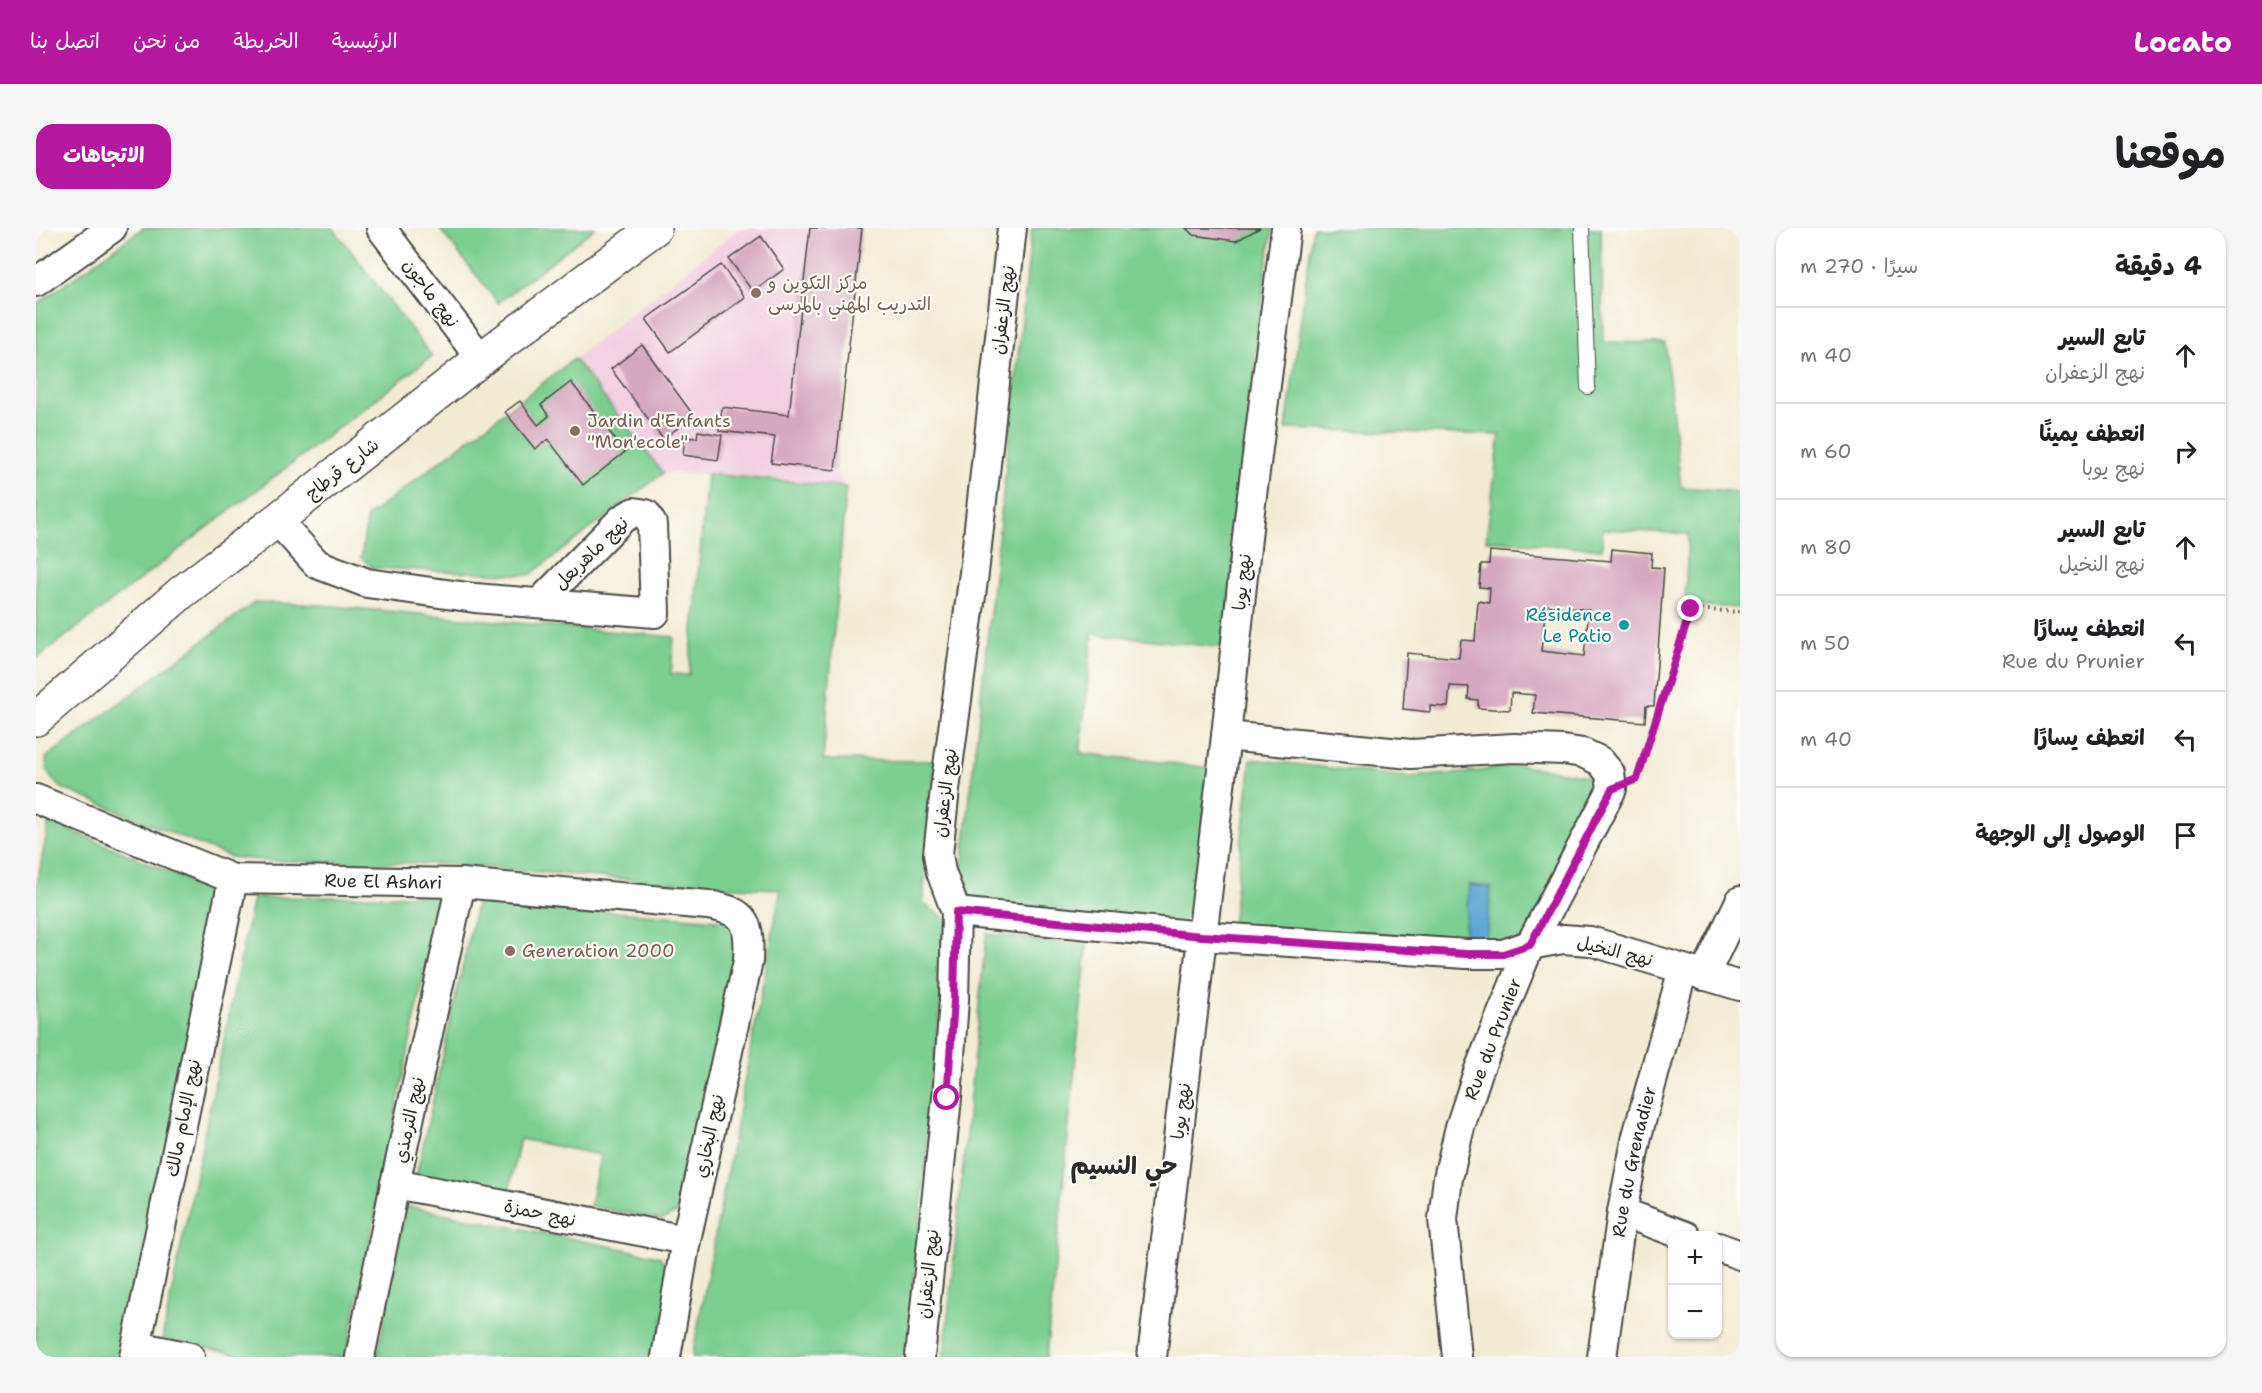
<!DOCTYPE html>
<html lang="ar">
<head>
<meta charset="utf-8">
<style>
	:root { --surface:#fff; --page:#f6f6f6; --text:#202124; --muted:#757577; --line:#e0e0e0; --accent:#b5179e }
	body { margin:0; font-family:"Shantell Sans","Playpen Sans Arabic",sans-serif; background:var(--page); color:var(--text); direction:rtl }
	.controls { position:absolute; right:18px; bottom:18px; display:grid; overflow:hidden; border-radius:12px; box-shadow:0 2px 4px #0004 }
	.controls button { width:54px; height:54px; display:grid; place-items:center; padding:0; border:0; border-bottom:2px solid var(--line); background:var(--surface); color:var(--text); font:30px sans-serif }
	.stop { position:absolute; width:18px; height:18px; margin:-14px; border:4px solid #b5179e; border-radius:50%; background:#fff }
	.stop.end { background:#b5179e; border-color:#fff; box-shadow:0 2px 6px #0008 }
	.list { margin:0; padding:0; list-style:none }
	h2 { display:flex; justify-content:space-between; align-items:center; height:78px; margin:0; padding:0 24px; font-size:26px }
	h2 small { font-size:20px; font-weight:400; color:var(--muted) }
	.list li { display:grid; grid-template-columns:39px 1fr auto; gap:18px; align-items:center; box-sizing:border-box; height:96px; padding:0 24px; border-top:2px solid var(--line) }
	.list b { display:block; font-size:22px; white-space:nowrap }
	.list p { margin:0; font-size:20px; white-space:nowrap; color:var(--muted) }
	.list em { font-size:20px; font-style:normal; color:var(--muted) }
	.icon { flex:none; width:33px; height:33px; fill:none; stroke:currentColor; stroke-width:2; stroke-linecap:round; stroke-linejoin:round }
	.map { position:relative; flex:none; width:1704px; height:1129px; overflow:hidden; direction:ltr; border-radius:18px }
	header { display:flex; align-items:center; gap:36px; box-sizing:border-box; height:84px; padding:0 30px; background:var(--accent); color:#fff }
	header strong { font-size:28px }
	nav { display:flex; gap:33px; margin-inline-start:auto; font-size:21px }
	.intro { display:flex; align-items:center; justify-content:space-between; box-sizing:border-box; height:144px; padding:0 36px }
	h1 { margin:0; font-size:42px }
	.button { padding:15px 27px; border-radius:18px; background:var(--accent); color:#fff; font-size:21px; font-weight:700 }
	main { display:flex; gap:36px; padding:0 36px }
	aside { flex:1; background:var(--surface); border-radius:18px; box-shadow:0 2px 4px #0004 }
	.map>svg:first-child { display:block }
	.built { fill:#f2cfe1 }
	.green { fill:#7bce91; stroke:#537c5e; stroke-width:1.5 }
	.water { fill:#5da5d4; stroke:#446880; stroke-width:1.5 }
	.building { fill:#d6a8c0; fill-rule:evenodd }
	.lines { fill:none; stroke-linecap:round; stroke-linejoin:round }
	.lane-casing { stroke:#494844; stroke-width:16 }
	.street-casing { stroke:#494844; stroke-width:32 }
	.secondary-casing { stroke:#494844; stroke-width:36 }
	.path { stroke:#494844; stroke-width:4; stroke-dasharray:1.5 4.5; stroke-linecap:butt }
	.lane { stroke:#fff; stroke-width:14 }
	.street { stroke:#fff; stroke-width:28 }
	.secondary { stroke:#fff; stroke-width:33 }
	.route { stroke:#b5179e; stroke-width:8 }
	.education-dot { fill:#8d6e63; stroke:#fdfcf7; stroke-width:2 }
	.culture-dot { fill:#0f9aa8; stroke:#fdfcf7; stroke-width:2 }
	.labels { text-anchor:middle; stroke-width:4.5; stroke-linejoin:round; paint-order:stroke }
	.education-label { font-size:18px; fill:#785e54; stroke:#fdfcf7; text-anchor:start }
	.street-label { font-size:18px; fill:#2b2b2b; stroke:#fdfcf7 }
	.culture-label { font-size:18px; fill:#0d838f; stroke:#fdfcf7; text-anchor:end }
	.district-label { font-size:24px; font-weight:bold; fill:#2b2b2b; stroke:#fdfcf7 }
</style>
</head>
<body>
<header>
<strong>Locato</strong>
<nav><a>الرئيسية</a><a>الخريطة</a><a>من نحن</a><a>اتصل بنا</a></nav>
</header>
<div class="intro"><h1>موقعنا</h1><a class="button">الاتجاهات</a></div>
<main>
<aside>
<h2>4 دقيقة<small>سيرًا · 270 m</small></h2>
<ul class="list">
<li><svg class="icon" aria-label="ahead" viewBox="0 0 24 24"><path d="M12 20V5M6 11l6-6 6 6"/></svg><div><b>تابع السير</b><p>نهج الزعفران</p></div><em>40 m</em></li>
<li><svg class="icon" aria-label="right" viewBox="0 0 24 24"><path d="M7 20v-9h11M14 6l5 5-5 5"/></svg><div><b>انعطف يمينًا</b><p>نهج يوبا</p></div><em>60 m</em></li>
<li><svg class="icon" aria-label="ahead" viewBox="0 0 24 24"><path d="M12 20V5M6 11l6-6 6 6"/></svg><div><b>تابع السير</b><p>نهج النخيل</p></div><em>80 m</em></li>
<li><svg class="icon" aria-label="left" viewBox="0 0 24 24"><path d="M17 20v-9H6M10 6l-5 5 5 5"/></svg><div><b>انعطف يسارًا</b><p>Rue du Prunier</p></div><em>50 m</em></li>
<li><svg class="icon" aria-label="left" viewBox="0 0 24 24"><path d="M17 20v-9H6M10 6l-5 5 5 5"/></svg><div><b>انعطف يسارًا</b></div><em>40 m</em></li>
<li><svg class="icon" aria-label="arrive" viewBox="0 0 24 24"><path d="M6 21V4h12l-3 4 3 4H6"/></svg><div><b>الوصول إلى الوجهة</b></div></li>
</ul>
</aside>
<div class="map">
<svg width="1704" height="1129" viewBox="0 0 1704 1129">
	<rect width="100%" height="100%" fill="#fdfcf7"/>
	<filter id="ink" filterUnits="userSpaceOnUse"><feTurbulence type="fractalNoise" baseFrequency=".0167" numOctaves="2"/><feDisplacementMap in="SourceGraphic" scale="12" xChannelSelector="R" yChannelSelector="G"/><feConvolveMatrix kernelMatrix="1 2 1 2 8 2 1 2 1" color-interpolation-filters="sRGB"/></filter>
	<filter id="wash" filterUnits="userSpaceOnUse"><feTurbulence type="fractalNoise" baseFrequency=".008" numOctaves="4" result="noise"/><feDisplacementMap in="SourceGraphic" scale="24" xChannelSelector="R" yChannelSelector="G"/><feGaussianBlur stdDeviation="1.35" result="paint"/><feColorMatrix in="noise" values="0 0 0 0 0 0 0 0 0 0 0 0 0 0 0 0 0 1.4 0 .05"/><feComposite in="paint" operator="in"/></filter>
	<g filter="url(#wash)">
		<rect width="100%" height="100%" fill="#f2ebd4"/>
		<path class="built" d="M704 0H826L799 242 810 259 671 246 627 245 538 131Z"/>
		<path class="green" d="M107 0H297L396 128 0 431V77Z
			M403 0H559L462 75Z
			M996 0H1237L1229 48 1188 420 1057 405 1044 525 1175 540 1160 681 1138 698 940 675 924 660Z
			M1277 0H1565L1567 114 1629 115 1645 259 1704 264V380L1649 377 1652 306 1566 301V321L1450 312 1464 207 1250 201Z
			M538 131 627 245 494 347 337 340 325 330 331 289Z
			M671 246 810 259 787 532 899 533 887 675 909 690 906 761 871 1129H656L745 661 669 658 408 636 231 633 194 629 26 560C14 551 10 545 10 530L219 374 285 377 638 409 635 446 653 447Z
			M1215 531 1373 549 1428 545 1484 537 1564 550 1547 604 1484 717 1196 697Z
			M13 593 183 665 91 1129H0V661Z
			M404 667 310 1129H215L126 1111 217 670Z
			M441 673 695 693 702 712 650 980 626 992 554 978 564 927 484 911 472 967 380 949Z
			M950 706 1051 717 1010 1129H908Z
			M370 978 623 1028 636 1046 619 1129H341Z"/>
		<path class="water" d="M1433 657 1455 659 1450 710 1428 708Z"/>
		<g id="blocks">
			<path class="building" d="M774 0H826L799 242 735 235 739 209 683 203 686 179 753 187Z
				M1150 0H1224L1200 13 1157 7Z
				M725 8 748 41 717 64 693 31Z
				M685 37 709 69 634 124 610 91Z
				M606 117 658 188 627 211 575 141Z
				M535 154 589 224 547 257 512 211 499 221 469 184 484 173 502 197 513 188 505 177Z
				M662 203 686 207 682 232 647 227 649 209 661 210Z
				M1576 321 1616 325 1615 339 1628 340 1618 478H1610L1609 494 1497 485 1499 467 1475 465 1474 482 1442 480V472L1432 471 1433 459 1414 458 1412 479 1394 478V484L1367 481 1371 425 1423 430 1425 412 1439 413 1442 373 1453 375 1454 360 1443 359 1445 336H1453L1454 323 1575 333ZM1510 377 1553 382 1548 428 1505 423Z"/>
		</g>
	</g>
	<g filter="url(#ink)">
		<use href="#blocks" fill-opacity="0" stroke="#494844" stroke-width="1.5"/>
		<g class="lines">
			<g class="lane-casing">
				<path id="lane" d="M1546 0 1552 159"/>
			</g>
			<g class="street-casing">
				<g id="street">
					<path d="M345 0 445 131"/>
					<path d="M0 54 76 0"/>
					<path d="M241 292 281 336 331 355 439 370 619 385 616 296 610 286 598 284 586 291 503 375"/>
					<path d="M1190 508 1375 526 1478 520 1527 522 1547 525 1564 533 1574 545 1576 561 1494 717 1442 844 1424 899 1412 950 1407 991 1421 1129"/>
					<path id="s1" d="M0 571 197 651 425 655 672 677C712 684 714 695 712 733L650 1012 630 1129"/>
					<path d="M920 684 1166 708 1430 726H1467L1494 717 1527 711 1554 713 1704 758"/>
					<path d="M1668 748 1704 673"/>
					<path d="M359 956 650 1012"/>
					<path d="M1586 984 1650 1008"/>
					<path d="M1682 1019 1704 1027"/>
					<path d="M101 1118 154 1129"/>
					<path d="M98 1129 197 651"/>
					<path d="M324 1129 359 956 425 655"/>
					<path d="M884 1129 911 870 918 772 920 684 905 644 902 626 909 561 938 345 976 0"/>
					<path d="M1116 1129 1190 508 1213 291 1250 0"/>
					<path id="s2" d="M1566 1129 1586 984 1601 908 1647 741"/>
				</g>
			</g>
			<g class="secondary-casing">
				<path id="secondary" d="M0 491 146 364 241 292 445 131 619 0"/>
			</g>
			<path class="path" d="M1604 542 1655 381 1704 384"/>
			<use href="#lane" class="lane"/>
			<use href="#street" class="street"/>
			<use href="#secondary" class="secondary"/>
		</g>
	</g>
	<g class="lines" filter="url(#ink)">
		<path class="route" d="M911 870 918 772 920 684 1166 708 1430 726H1467L1494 717 1576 561 1601 551 1655 381"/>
	</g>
	<g class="education-dot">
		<circle cx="720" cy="65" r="6"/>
		<circle cx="539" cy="203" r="6"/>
		<circle cx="474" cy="723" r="6"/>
	</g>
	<circle class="culture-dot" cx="1588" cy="397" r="6"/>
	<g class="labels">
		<g class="education-label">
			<text x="732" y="61">مركز التكوين و<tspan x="732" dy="21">التدريب المهني بالمرسى</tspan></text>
			<text x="551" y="199">Jardin d'Enfants<tspan x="551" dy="21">"Mon'ecole"</tspan></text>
			<text x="486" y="729">Generation 2000</text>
		</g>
		<g class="street-label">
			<text transform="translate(395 65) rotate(53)" y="6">نهج ماجون</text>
			<text transform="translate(967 82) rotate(-83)" y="6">نهج الزعفران</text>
			<text transform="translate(306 241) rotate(-38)" y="6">شارع قرطاج</text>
			<text transform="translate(555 325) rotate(-44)" y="6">نهج ماهربعل</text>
			<text transform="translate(1206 354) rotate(-84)" y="6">نهج يوبا</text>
			<text transform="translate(909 565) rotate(-83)" y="6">نهج الزعفران</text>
			<text dy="6" stroke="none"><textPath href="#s1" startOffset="363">Rue El Ashari</textPath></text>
			<text transform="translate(1579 723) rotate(14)" y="6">نهج النخيل</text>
			<text transform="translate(1457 811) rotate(-69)" y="6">Rue du Prunier</text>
			<text transform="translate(1145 883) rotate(-83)" y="6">نهج يوبا</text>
			<text transform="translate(147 890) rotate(-79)" y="6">نهج الإمام مالك</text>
			<text transform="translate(373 892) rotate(-78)" y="6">نهج الترمذي</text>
			<text transform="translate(673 908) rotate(-78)" y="6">نهج البخاري</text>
			<text dy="6" stroke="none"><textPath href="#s2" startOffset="198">Rue du Grenadier</textPath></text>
			<text transform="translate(504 985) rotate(12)" y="6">نهج حمزة</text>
			<text transform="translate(892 1046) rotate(-84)" y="6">نهج الزعفران</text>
		</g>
		<g class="culture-label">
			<text x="1576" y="393">Résidence<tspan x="1576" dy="21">Le Patio</tspan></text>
		</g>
		<g class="district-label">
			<text x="1088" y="946">حي النسيم</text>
		</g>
	</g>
</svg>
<div class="controls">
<button>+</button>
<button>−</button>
</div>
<div class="stop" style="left:911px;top:870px"></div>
<div class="stop end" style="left:1655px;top:381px"></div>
</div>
</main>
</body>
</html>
